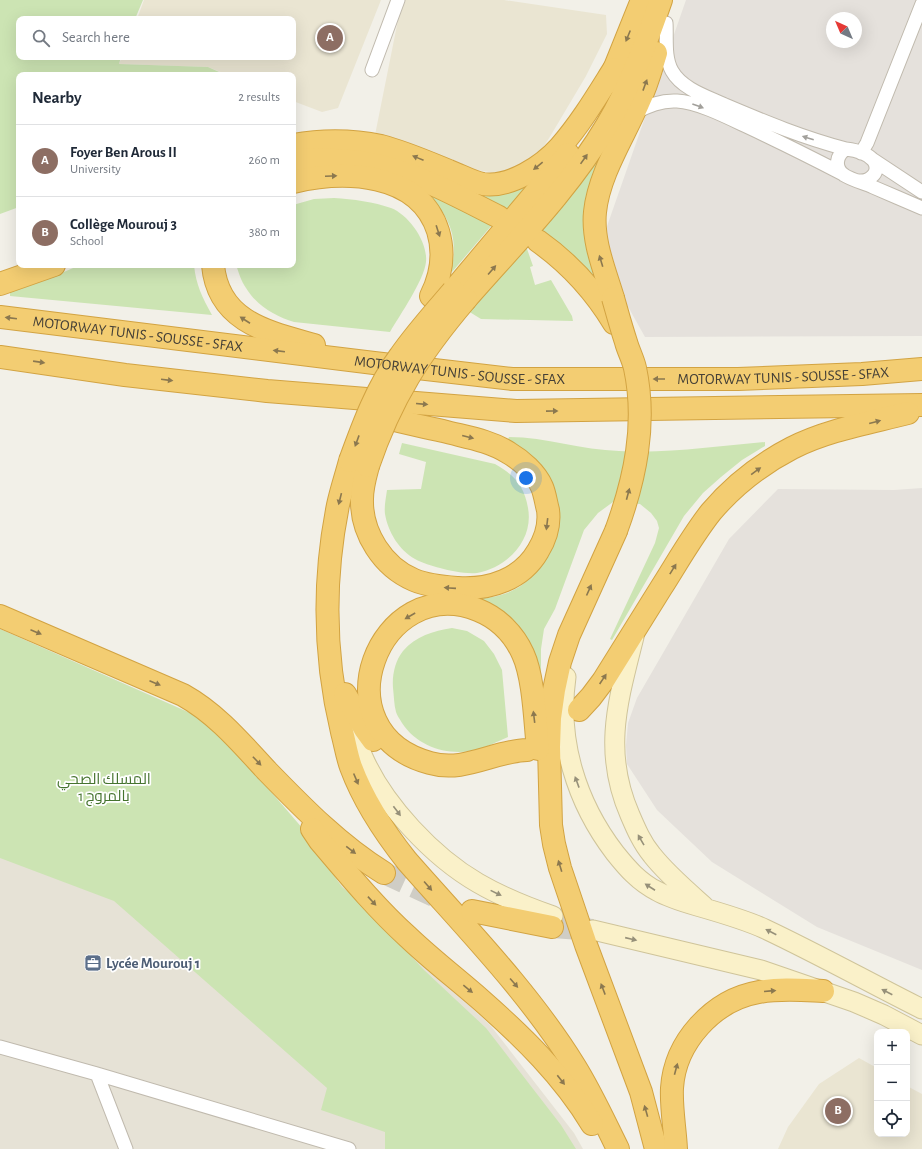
<!DOCTYPE html>
<html lang="en">
<head>
<meta charset="utf-8">
<style>
	:root { --surface:#fff; --page:#f6f6f7; --text:#1f2937; --muted:#747a83; --line:#e0e1e3; --accent:#1a73e8 }
	body { margin:0; font-family:"Alegreya Sans",Cairo,sans-serif; background:var(--page); color:var(--text) }
	.controls { position:absolute; right:12px; bottom:12px; display:grid; overflow:hidden; border-radius:8px; box-shadow:0 4px 16px #0002 }
	.controls button { width:36px; height:36px; display:grid; place-items:center; padding:0; border:0; border-bottom:1px solid var(--line); background:var(--surface); color:var(--text); font:20px sans-serif }
	.compass { position:absolute; left:826px; top:12px; width:36px; height:36px; border-radius:50%; background:var(--surface); box-shadow:0 4px 16px #0002; rotate:316deg }
	.you { position:absolute; left:526px; top:478px; width:14px; height:14px; margin:-10px; border:3px solid #fff; border-radius:50%; background:#1a73e8; box-shadow:0 0 0 6px #1a73e833 }
	.badge { display:grid; place-items:center; width:26px; height:26px; border-radius:50%; background:var(--accent); color:#fff; font-size:13px; font-weight:700 }
	.pin { position:absolute; translate:-50% -50%; border:2px solid #fff; box-shadow:0 1px 4px #0006 }
	.list { margin:0; padding:0; list-style:none }
	h2 { display:flex; justify-content:space-between; align-items:center; height:52px; margin:0; padding:0 16px; font-size:17px }
	h2 small { font-size:13px; font-weight:400; color:var(--muted) }
	.list li { display:grid; grid-template-columns:26px 1fr auto; gap:12px; align-items:center; box-sizing:border-box; height:72px; padding:0 16px; border-top:1px solid var(--line) }
	.list b { display:block; font-size:15px; white-space:nowrap }
	.list p { margin:0; font-size:13px; white-space:nowrap; color:var(--muted) }
	.list em { font-size:13px; font-style:normal; color:var(--muted) }
	.icon { flex:none; width:22px; height:22px; fill:none; stroke:currentColor; stroke-width:2; stroke-linecap:round; stroke-linejoin:round }
	.map { position:relative; flex:none; width:922px; height:1149px; overflow:hidden }
	.search { position:absolute; background:var(--surface); box-shadow:0 4px 16px #0002; left:16px; top:16px; width:280px; height:44px; display:flex; align-items:center; gap:10px; box-sizing:border-box; padding:0 14px; border-radius:8px; color:var(--muted); font-size:15px }
	.panel { position:absolute; background:var(--surface); box-shadow:0 4px 16px #0002; left:16px; top:72px; width:280px; height:196px; border-radius:8px }
	.map>svg:first-child { display:block }
	.residential { fill:#e6e2d6 }
	.industrial { fill:#e5e1dc; fill-rule:evenodd }
	.education { fill:#eae5d2 }
	.green { fill:#cce4b3 }
	.lines { fill:none; stroke-linecap:round; stroke-linejoin:round }
	.secondary-tunnel { stroke:#cfcdc5; stroke-width:19; stroke-dasharray:19 10; stroke-linecap:butt }
	.highway-tunnel { stroke:#cfcdc5; stroke-width:22; stroke-dasharray:22 11; stroke-linecap:butt }
	.street-casing { stroke:#c0baae; stroke-width:15 }
	.secondary-casing { stroke:#cfc49a; stroke-width:21 }
	.highway-casing { stroke:#d2a342; stroke-width:24 }
	.street { stroke:#fff; stroke-width:13 }
	.secondary { stroke:#faf1c9; stroke-width:19 }
	.highway { stroke:#f3cd72; stroke-width:22 }
	.highway-bridge-casing { stroke:#d2a342; stroke-width:24; stroke-linecap:butt }
	.highway-bridge { stroke:#f3cd72; stroke-width:22 }
	.oneway { fill:#8b784f }
	.oneway2 { fill:#a2a09b }
	.oneway3 { fill:#969079 }
	.labels { text-anchor:middle; stroke-width:3.5; stroke-linejoin:round; paint-order:stroke }
	.street-label { font-size:15px; fill:#454037; stroke:#fff }
	.park-label { font-size:15px; fill:#45732e; stroke:#fff }
	.service-label { font-size:15px; font-weight:bold; fill:#4e5e75; stroke:#fff; text-anchor:start }
</style>
</head>
<body>
<div class="map">
<svg width="922" height="1149" viewBox="0 0 922 1149">
	<rect width="100%" height="100%" fill="#f2f0e8"/>
	<path class="residential" d="M0 629 206 720 260 779 314 859 491 1026 574 1133 583 1149H0Z"/>
	<path class="industrial" d="M686 0H922V336L645 337 626 303 605 232ZM832 18H856V42H832Z
		M922 488V970L817 927 712 862 657 810 627 764 626 745 628 723 637 698 729 539 778 489 894 490Z"/>
	<path class="education" d="M144 0H381L338 108 322 112 293 101V75H228L208 67 119 64 122 57H293V19H137Z
		M402 0H504L606 15 607 34 586 76 551 135 537 157 512 171 495 173 477 170 375 135Z
		M859 1058 877 1068V1134H907V1086L922 1094V1149H778L788 1127 819 1084Z"/>
	<path class="green" d="M0 0H143L135 19H19V57H121L119 64 208 67 226 75H19V207L0 214Z
		M599 156 604 158 597 281 539 230Z
		M453 184H528L530 185 506 210Z
		M429 192 492 225 452 272 451 271C459 238 450 217 427 193Z
		M334 198C353 199 374 202 391 208 409 215 428 242 426 262 424 280 400 315 390 332L294 322C276 317 256 305 246 288 241 281 239 273 236 265H293V205L314 199Z
		M526 246 533 266 530 267 535 285 551 280 572 316 573 321 481 319 468 311Z
		M80 265H194C196 285 202 297 212 315L10 296V292L43 281Z
		M509 437C546 437 582 450 619 451 667 454 717 446 765 442V446L742 460 721 477 703 493 684 516 612 640 610 639 655 543 659 528 657 521 651 513 640 504 613 502 598 513 584 530 555 609 544 629 541 649V676L536 677 474 599C485 598 497 597 507 593 526 586 544 567 552 548 554 542 556 534 557 527L507 442Z
		M402 443 495 464C514 475 524 485 528 508 534 540 507 568 477 573 465 574 451 571 440 568 432 566 422 563 415 559 399 550 388 532 385 514 384 506 386 498 387 490L421 489 426 462 399 454Z
		M452 628 467 631 484 641 494 654 502 670 508 737C496 742 484 749 471 751 445 755 417 746 402 723 400 719 397 716 396 712 394 705 394 696 393 688 392 675 395 661 403 651 416 636 433 631 452 628Z
		M0 629 206 720 260 779 310 837 328 867 342 887 362 903 424 970 486 1028 561 1125 576 1149H385V1132L321 1110 327 1088 114 901 0 858Z"/>
	<g class="lines">
		<path class="secondary-tunnel" d="M553 916 591 929"/>
		<path class="highway-tunnel" d="M384 873 445 901
			M552 927 593 930"/>
		<g class="street-casing">
			<path id="street" d="M666 23C667 38 664 57 672 71 682 89 708 97 725 105 765 122 804 138 846 149
				M372 70 398 0
				M634 113C648 106 661 100 677 101 698 102 729 118 748 127 780 142 812 158 843 174
				M861 153 867 143 922 4
				M872 159 922 192
				M859 181C870 182 882 171 873 160 867 153 854 150 846 149 836 155 834 168 844 175 852 180 864 183 873 187 889 194 906 201 922 208
				M0 1047 97 1074 349 1149
				M97 1074 126 1149"/>
		</g>
		<g class="secondary-casing">
			<path id="secondary" d="M634 637C618 701 602 751 630 815 636 829 642 843 652 855 667 874 686 890 704 906
				M566 677C557 740 576 802 615 853 627 868 639 882 657 891 669 898 683 902 697 906 718 912 746 920 765 929 818 954 870 983 922 1009
				M348 707C352 724 356 741 363 757 384 805 433 857 478 883 502 897 527 907 553 916
				M593 930 761 970 854 1002 884 1015 922 1035"/>
		</g>
		<g class="highway-casing">
			<g id="highway">
				<path d="M609 82 642 0"/>
				<path d="M293 145C322 140 352 140 381 146 404 152 427 162 449 171 460 175 472 182 483 184 510 188 543 166 560 147 581 123 597 96 614 69"/>
				<path d="M293 160C320 159 346 159 372 164 417 173 459 197 499 217"/>
				<path d="M293 182C343 170 419 171 438 231 445 254 441 276 431 296"/>
				<path d="M538 241C569 263 594 290 614 323"/>
				<path d="M213 265C218 322 268 332 314 345"/>
				<path d="M0 284 54 265"/>
				<path d="M453 291 568 154"/>
				<path d="M613 298C605 271 592 241 595 212 599 173 625 135 640 99 647 85 651 69 656 53"/>
				<path d="M466 299C515 243 569 189 607 125 631 85 646 43 661 0"/>
				<path id="s1" d="M0 317 374 363 512 379H738L862 374 922 369"/>
				<path d="M0 357 125 375 267 391 516 411 922 405"/>
				<path d="M350 461C346 476 341 491 338 505 323 580 324 657 342 732 345 743 347 756 351 767 364 802 384 832 407 861 464 926 528 991 574 1065 591 1092 604 1121 618 1149"/>
				<path d="M368 466C365 477 362 487 362 499 361 533 383 567 414 580 428 586 444 587 458 588 490 590 522 579 538 551 546 538 550 525 548 510 546 503 545 494 542 487 536 473 521 460 509 453 489 440 465 437 443 431 418 426 394 420 369 414"/>
				<path d="M616 531 569 635 560 662 554 690 550 718 549 747 551 825 554 844 560 868 586 945 641 1092 656 1149"/>
				<path d="M0 616 183 695C217 714 241 743 267 771 303 808 340 846 384 873"/>
				<path d="M345 694 365 729 373 740"/>
				<path d="M579 710 591 697 603 681C622 650 642 619 661 588 677 563 692 536 711 512 733 486 761 464 792 448 827 430 869 423 908 413"/>
				<path d="M527 750C494 751 464 773 430 763 316 732 379 571 478 610 498 618 514 634 523 654 534 678 535 722 538 749"/>
				<path d="M312 829 320 841C348 874 376 908 408 937 431 959 457 979 481 1000 523 1037 563 1076 592 1124"/>
				<path d="M472 911 552 927"/>
				<path d="M676 1149C675 1129 671 1108 672 1088 675 1042 713 1000 759 992 780 988 802 990 823 991"/>
			</g>
		</g>
		<use href="#street" class="street"/>
		<use href="#secondary" class="secondary"/>
		<use href="#highway" class="highway"/>
		<g class="highway-bridge-casing">
			<path id="highway-bridge" d="M613 298C617 312 621 327 626 342 628 350 633 359 635 368 647 424 635 479 616 531
				M350 461C363 425 377 387 400 356 416 333 435 312 453 291
				M368 466C391 398 420 353 466 299"/>
		</g>
		<use href="#highway-bridge" class="highway-bridge"/>
	</g>
	<defs><path id="oneway-solid" d="M-6-.8H1V-3.2L6.5 0L1 3.2V.8H-6Z"/></defs>
	<g class="oneway">
		<use href="#oneway-solid" transform="translate(628 36) rotate(112)"/>
		<use href="#oneway-solid" transform="translate(645 85) rotate(-70)"/>
		<use href="#oneway-solid" transform="translate(418 158) rotate(-158)"/>
		<use href="#oneway-solid" transform="translate(584 159) rotate(-55)"/>
		<use href="#oneway-solid" transform="translate(538 166) rotate(141)"/>
		<use href="#oneway-solid" transform="translate(331 176) rotate(-2)"/>
		<use href="#oneway-solid" transform="translate(438 231) rotate(72)"/>
		<use href="#oneway-solid" transform="translate(601 261) rotate(-107)"/>
		<use href="#oneway-solid" transform="translate(492 270) rotate(-49)"/>
		<use href="#oneway-solid" transform="translate(11 318) rotate(-173)"/>
		<use href="#oneway-solid" transform="translate(245 320) rotate(-147)"/>
		<use href="#oneway-solid" transform="translate(279 351) rotate(-173)"/>
		<use href="#oneway-solid" transform="translate(39 362) rotate(8)"/>
		<use href="#oneway-solid" transform="translate(659 379) rotate(-180)"/>
		<use href="#oneway-solid" transform="translate(167 380) rotate(7)"/>
		<use href="#oneway-solid" transform="translate(422 404) rotate(5)"/>
		<use href="#oneway-solid" transform="translate(552 411) rotate(-1)"/>
		<use href="#oneway-solid" transform="translate(875 422) rotate(-15)"/>
		<use href="#oneway-solid" transform="translate(468 437) rotate(14)"/>
		<use href="#oneway-solid" transform="translate(357 441) rotate(110)"/>
		<use href="#oneway-solid" transform="translate(756 471) rotate(-36)"/>
		<use href="#oneway-solid" transform="translate(628 494) rotate(-75)"/>
		<use href="#oneway-solid" transform="translate(340 499) rotate(104)"/>
		<use href="#oneway-solid" transform="translate(547 524) rotate(97)"/>
		<use href="#oneway-solid" transform="translate(673 569) rotate(-58)"/>
		<use href="#oneway-solid" transform="translate(450 588) rotate(-176)"/>
		<use href="#oneway-solid" transform="translate(589 590) rotate(-66)"/>
		<use href="#oneway-solid" transform="translate(410 616) rotate(150)"/>
		<use href="#oneway-solid" transform="translate(36 632) rotate(23)"/>
		<use href="#oneway-solid" transform="translate(603 679) rotate(-56)"/>
		<use href="#oneway-solid" transform="translate(155 683) rotate(23)"/>
		<use href="#oneway-solid" transform="translate(534 717) rotate(-97)"/>
		<use href="#oneway-solid" transform="translate(257 761) rotate(46)"/>
		<use href="#oneway-solid" transform="translate(356 779) rotate(67)"/>
		<use href="#oneway-solid" transform="translate(351 850) rotate(37)"/>
		<use href="#oneway-solid" transform="translate(560 866) rotate(-107)"/>
		<use href="#oneway-solid" transform="translate(428 886) rotate(49)"/>
		<use href="#oneway-solid" transform="translate(372 901) rotate(47)"/>
		<use href="#oneway-solid" transform="translate(514 983) rotate(49)"/>
		<use href="#oneway-solid" transform="translate(468 989) rotate(39)"/>
		<use href="#oneway-solid" transform="translate(603 989) rotate(-111)"/>
		<use href="#oneway-solid" transform="translate(770 991) rotate(-5)"/>
		<use href="#oneway-solid" transform="translate(676 1069) rotate(-75)"/>
		<use href="#oneway-solid" transform="translate(561 1080) rotate(52)"/>
		<use href="#oneway-solid" transform="translate(646 1111) rotate(-106)"/>
	</g>
	<g class="oneway2">
		<use href="#oneway-solid" transform="translate(698 106) rotate(20)"/>
		<use href="#oneway-solid" transform="translate(808 138) rotate(-163)"/>
	</g>
	<g class="oneway3">
		<use href="#oneway-solid" transform="translate(577 782) rotate(-110)"/>
		<use href="#oneway-solid" transform="translate(397 811) rotate(53)"/>
		<use href="#oneway-solid" transform="translate(641 840) rotate(-120)"/>
		<use href="#oneway-solid" transform="translate(650 887) rotate(-147)"/>
		<use href="#oneway-solid" transform="translate(496 893) rotate(26)"/>
		<use href="#oneway-solid" transform="translate(771 932) rotate(-153)"/>
		<use href="#oneway-solid" transform="translate(631 939) rotate(13)"/>
		<use href="#oneway-solid" transform="translate(887 992) rotate(-153)"/>
	</g>
	<defs>
		<g id="office-square" transform="scale(0.9)"><rect x="-9" y="-9" width="18" height="18" rx="4" fill="#5c6f8a" stroke="#fff"/><path d="M-6-3h4V-5.5h4V-3h4V5H-6ZM-1-4.5V-3h2v-1.5ZM-6 0V1H6V0Z" fill="#fff"/></g>
	</defs>
	<g fill-rule="evenodd">
		<use href="#office-square" x="93" y="963"/>
	</g>
	<g class="labels">
		<g class="street-label">
			<text dy="5" stroke="none"><textPath href="#s1" startOffset="139">MOTORWAY TUNIS - SOUSSE - SFAX</textPath></text>
			<text dy="5" stroke="none"><textPath href="#s1" startOffset="463">MOTORWAY TUNIS - SOUSSE - SFAX</textPath></text>
			<text dy="5" stroke="none"><textPath href="#s1" startOffset="787">MOTORWAY TUNIS - SOUSSE - SFAX</textPath></text>
		</g>
		<g class="park-label">
			<text x="104" y="784">المسلك الصحي<tspan x="104" dy="17">بالمروج 1</tspan></text>
		</g>
		<g class="service-label">
			<text x="106" y="968">Lycée Mourouj 1</text>
		</g>
	</g>
</svg>
<div class="controls">
<button>+</button>
<button>−</button>
<button><svg class="icon" aria-label="locate" viewBox="0 0 24 24"><circle cx="12" cy="12" r="6"/><path d="M12 2v4M12 18v4M2 12h4M18 12h4"/></svg></button>
</div>
<svg class="compass" viewBox="-18 -18 36 36"><path d="M0-13l5 13h-10z" fill="#e53935"/><path d="M0 13l5-13h-10z" fill="#747a83"/></svg>
<div class="you"></div>
<div class="pin badge" style="left:330px;top:38px;background:#8d6e63">A</div>
<div class="pin badge" style="left:838px;top:1111px;background:#8d6e63">B</div>
<div class="search"><svg class="icon" aria-label="search" viewBox="0 0 24 24"><circle cx="10" cy="10" r="6"/><path d="M15 15l6 6"/></svg>Search here</div>
<section class="panel">
<h2>Nearby<small>2 results</small></h2>
<ul class="list">
<li><span class="badge" style="background:#8d6e63">A</span><div><b>Foyer Ben Arous II</b><p>University</p></div><em>260 m</em></li>
<li><span class="badge" style="background:#8d6e63">B</span><div><b>Collège Mourouj 3</b><p>School</p></div><em>380 m</em></li>
</ul>
</section>
</div>
</body>
</html>
